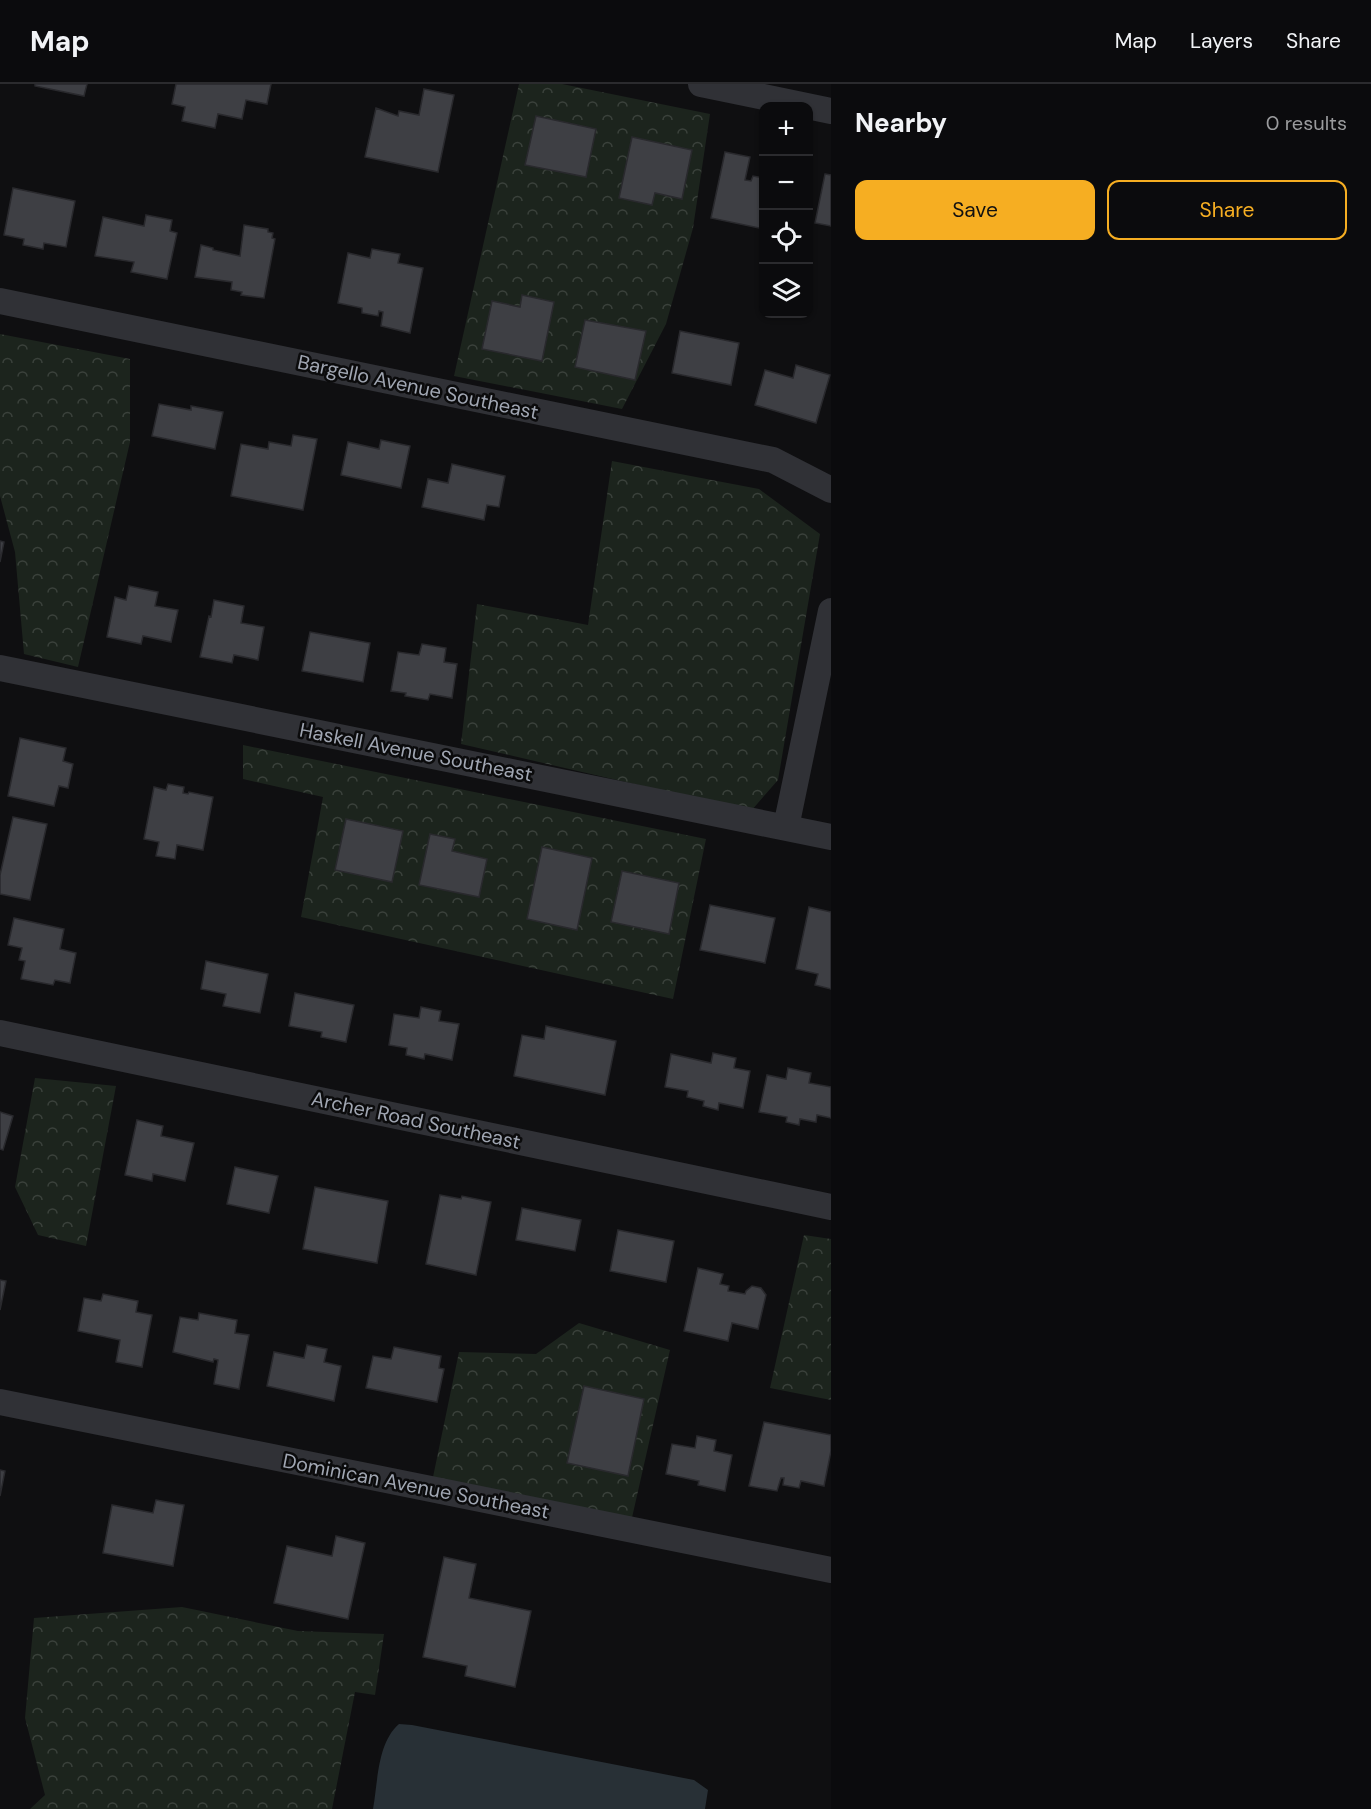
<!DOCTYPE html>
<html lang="en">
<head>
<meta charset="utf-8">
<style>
	:root { --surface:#0b0b0d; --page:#141416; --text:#f1f3f6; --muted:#9a9b9d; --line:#2b2b2e; --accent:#f6ae22 }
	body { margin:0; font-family:"DM Sans",sans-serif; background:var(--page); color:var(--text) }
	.controls { position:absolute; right:18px; top:18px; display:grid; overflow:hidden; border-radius:12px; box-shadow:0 2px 4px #0004 }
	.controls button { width:54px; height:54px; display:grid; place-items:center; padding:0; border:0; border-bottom:2px solid var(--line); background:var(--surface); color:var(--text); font:30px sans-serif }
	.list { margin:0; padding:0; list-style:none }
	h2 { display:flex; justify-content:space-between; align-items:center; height:78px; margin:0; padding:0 24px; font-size:26px }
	h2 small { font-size:20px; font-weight:400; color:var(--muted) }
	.actions { display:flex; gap:12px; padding:18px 24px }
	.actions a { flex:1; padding:14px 0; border:2px solid var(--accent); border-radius:12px; text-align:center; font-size:21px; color:var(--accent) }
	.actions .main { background:var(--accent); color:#111 }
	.icon { flex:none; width:33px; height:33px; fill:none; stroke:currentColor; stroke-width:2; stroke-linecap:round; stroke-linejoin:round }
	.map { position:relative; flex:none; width:831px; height:1725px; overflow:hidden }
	header { display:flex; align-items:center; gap:36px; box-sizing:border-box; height:84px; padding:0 30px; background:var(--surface); border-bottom:2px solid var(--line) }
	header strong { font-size:28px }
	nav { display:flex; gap:33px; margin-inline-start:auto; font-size:21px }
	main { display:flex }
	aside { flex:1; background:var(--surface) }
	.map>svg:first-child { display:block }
	.forest { fill:url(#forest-crowns) }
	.water { fill:#283036 }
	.building { fill:#3e3f44; stroke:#29292d; stroke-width:1.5 }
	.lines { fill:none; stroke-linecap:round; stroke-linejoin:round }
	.minor { stroke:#303136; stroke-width:26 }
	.labels { text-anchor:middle; stroke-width:5; stroke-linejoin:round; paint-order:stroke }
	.street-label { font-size:20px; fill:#a0a6b2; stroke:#0b0b0c }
</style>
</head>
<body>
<header>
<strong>Map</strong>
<nav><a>Map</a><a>Layers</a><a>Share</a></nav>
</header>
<main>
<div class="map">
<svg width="831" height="1725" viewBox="0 0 831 1725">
	<defs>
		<pattern id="forest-crowns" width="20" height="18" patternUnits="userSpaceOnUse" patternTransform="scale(1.5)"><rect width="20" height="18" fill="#1c241d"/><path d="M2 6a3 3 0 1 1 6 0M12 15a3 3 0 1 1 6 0" fill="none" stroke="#3a413b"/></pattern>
	</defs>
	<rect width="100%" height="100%" fill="#0f0f11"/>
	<path class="forest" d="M519 0H562L710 30 693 144 666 240 622 325 454 292Z
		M0 250 130 275V358L78 583 24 570 15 468 0 412Z
		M612 377 759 405 820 450 778 696 751 727 461 660 477 520 588 541Z
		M243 661 706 755 673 915 301 833 323 713 243 695Z
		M35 994 116 1002 86 1162 38 1151 15 1103Z
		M804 1151 831 1155V1316L770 1304Z
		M579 1239 670 1266 631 1438 433 1393 459 1268 536 1270Z
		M182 1523 298 1547 384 1550 375 1611 355 1608 332 1725H30L45 1711 25 1634 34 1534Z"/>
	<path class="water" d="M399 1640 412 1641 694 1696 708 1706 705 1725H373C378 1698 377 1659 399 1640Z"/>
	<path class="building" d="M35 0H87L84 12 35 2Z
		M176 0H271L267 20 246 16 242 35 218 30 215 44 182 37 185 23 172 20Z
		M424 5 454 11 438 88 365 73 376 24 398 32 399 27 419 31Z
		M536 32 596 45 586 93 525 81Z
		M632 53 692 66 682 115 655 109 652 121 619 114Z
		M725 68 750 73 745 96 751 97 753 92 764 94V145L711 134Z
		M825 90 831 91V142L815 139Z
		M13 104 75 117 66 163 44 159 43 165 23 161 24 155 4 151Z
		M146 131 172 136 170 147 177 149 167 195 131 188 134 178 95 172 103 133 144 142Z
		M244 141 268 145V148L273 149 272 154 275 155 264 214 241 211 242 208 231 206 232 198 195 193 201 161 213 164V166L240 172Z
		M372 165 400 170 398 179 423 184 410 249 381 242 383 228 379 227 378 232 362 229V224L338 219 348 169 370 174Z
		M522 211 554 218 542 277 482 265 492 217 520 223Z
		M585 236 646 247 635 296 575 283Z
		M680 247 739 259 731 301 672 289Z
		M796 281 830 291 816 339 755 321 765 286 793 294Z
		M159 320 191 326V322L223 328 215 365 152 352Z
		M293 351 317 355 303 426 231 412 241 360 268 365 269 358 291 362Z
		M381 356 410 362 401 404 341 391 348 358 379 365Z
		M452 380 505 392 499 423 487 421 484 436 422 423 428 395 448 399Z
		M0 457 4 458 0 478Z
		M129 502 158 508 155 522 178 526 171 558 143 552 141 560 107 553 115 513 126 516Z
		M214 516 244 522 241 539 264 543 258 576 234 571 232 579 200 573 209 532 211 533Z
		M310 548 370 559 363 598 302 587Z
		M422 560 446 564 444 578 457 580 452 614 430 610 428 616 405 612 406 609 391 607 398 568 419 571Z
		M20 654 66 664 63 677 73 680 68 704 59 702 54 722 8 712Z
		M168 700 184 703 183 709 188 710 189 708 213 713 203 766 177 761 175 775 156 772 159 758 144 755 154 703 166 706Z
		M13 733 47 740 30 816 0 810V791Z
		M346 735 403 747 392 798 335 786Z
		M430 750 455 755 452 767 487 775 479 813 419 801Z
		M542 763 592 774 577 846 527 835Z
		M622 787 679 799 669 850 611 838Z
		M710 821 775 834 765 879 700 866Z
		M809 823 831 828V905L815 901 818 890 796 885Z
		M14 834 64 845 60 865 76 869 70 899 55 896 53 901 21 895 25 877 19 876 22 864 8 861Z
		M206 877 268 890 260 929 223 922 226 910 201 905Z
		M295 909 354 921 346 958 321 953 322 948 289 942Z
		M421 923 441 927 439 937 459 940 452 976 425 970 424 975 406 971 407 964 389 961 394 930 419 934Z
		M546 942 616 957 605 1011 514 992 522 951 544 955Z
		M713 969 736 974 734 984 750 987 743 1024 719 1019 718 1026 703 1022 704 1017 687 1013 688 1007 665 1003 671 970 711 979Z
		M788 984 811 989 809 999 831 1003V1034L817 1031 816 1038 800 1035 799 1041 786 1038 787 1033 759 1028 767 991 786 995Z
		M0 1028 13 1032 3 1066 0 1065Z
		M137 1036 163 1042 161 1052 194 1059 185 1097 153 1090 152 1097 125 1091Z
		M235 1083 278 1092 269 1129 227 1120Z
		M315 1103 388 1117 377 1179 303 1165Z
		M440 1111 461 1115 462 1112 491 1118 476 1191 426 1180Z
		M522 1124 581 1136 575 1167 516 1156Z
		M618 1146 674 1157 666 1198 610 1187Z
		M698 1184 723 1190 720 1200 729 1202 728 1207 745 1210 746 1207 752 1202 761 1204 766 1211 758 1245 732 1239 728 1257 684 1247Z
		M0 1196 6 1197 0 1226Z
		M103 1210 138 1217 136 1228 152 1231 142 1283 116 1278 120 1256 78 1247 84 1214 101 1217Z
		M199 1229 237 1236 235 1249 249 1251 239 1305 214 1300 218 1276 214 1275 213 1278 173 1268 180 1233 198 1236Z
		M307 1261 327 1265 324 1278 341 1282 334 1317 267 1302 274 1268 304 1274Z
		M394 1263 441 1272 439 1284 444 1285 437 1318 366 1304 373 1272 391 1275Z
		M584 1302 644 1315 628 1392 567 1379Z
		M764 1338 831 1351V1367L824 1402 801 1397 799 1404 783 1401 784 1394H781L777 1407 749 1402Z
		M697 1352 716 1356 714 1367 732 1371 725 1407 698 1401 699 1397 666 1390 672 1360 695 1364Z
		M0 1386 5 1387 0 1412Z
		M156 1416 184 1421 173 1482 103 1469 112 1421 153 1429Z
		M336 1452 365 1459 348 1535 274 1519 287 1462 332 1472Z
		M444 1473 476 1480 469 1514 531 1527 515 1603 465 1592 467 1582 423 1573Z"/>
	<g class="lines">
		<path class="minor" d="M701 0 831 27
			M0 217 773 376 831 406
			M0 584 831 753
			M786 743 831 527
			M0 949 831 1123
			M0 1318 831 1486"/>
	</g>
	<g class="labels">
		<g class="street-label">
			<text transform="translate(418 303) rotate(12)" y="7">Bargello Avenue Southeast</text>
			<text transform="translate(416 668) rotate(11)" y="7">Haskell Avenue Southeast</text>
			<text transform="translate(416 1036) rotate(12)" y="7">Archer Road Southeast</text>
			<text transform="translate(416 1402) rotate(11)" y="7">Dominican Avenue Southeast</text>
		</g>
	</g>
</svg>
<div class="controls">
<button>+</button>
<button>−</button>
<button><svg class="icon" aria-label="locate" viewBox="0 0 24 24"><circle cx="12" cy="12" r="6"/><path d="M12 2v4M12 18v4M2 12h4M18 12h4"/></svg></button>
<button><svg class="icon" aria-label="layers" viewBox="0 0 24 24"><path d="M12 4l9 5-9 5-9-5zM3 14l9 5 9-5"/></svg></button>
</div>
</div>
<aside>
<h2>Nearby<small>0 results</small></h2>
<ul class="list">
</ul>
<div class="actions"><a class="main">Save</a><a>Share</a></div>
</aside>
</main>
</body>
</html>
